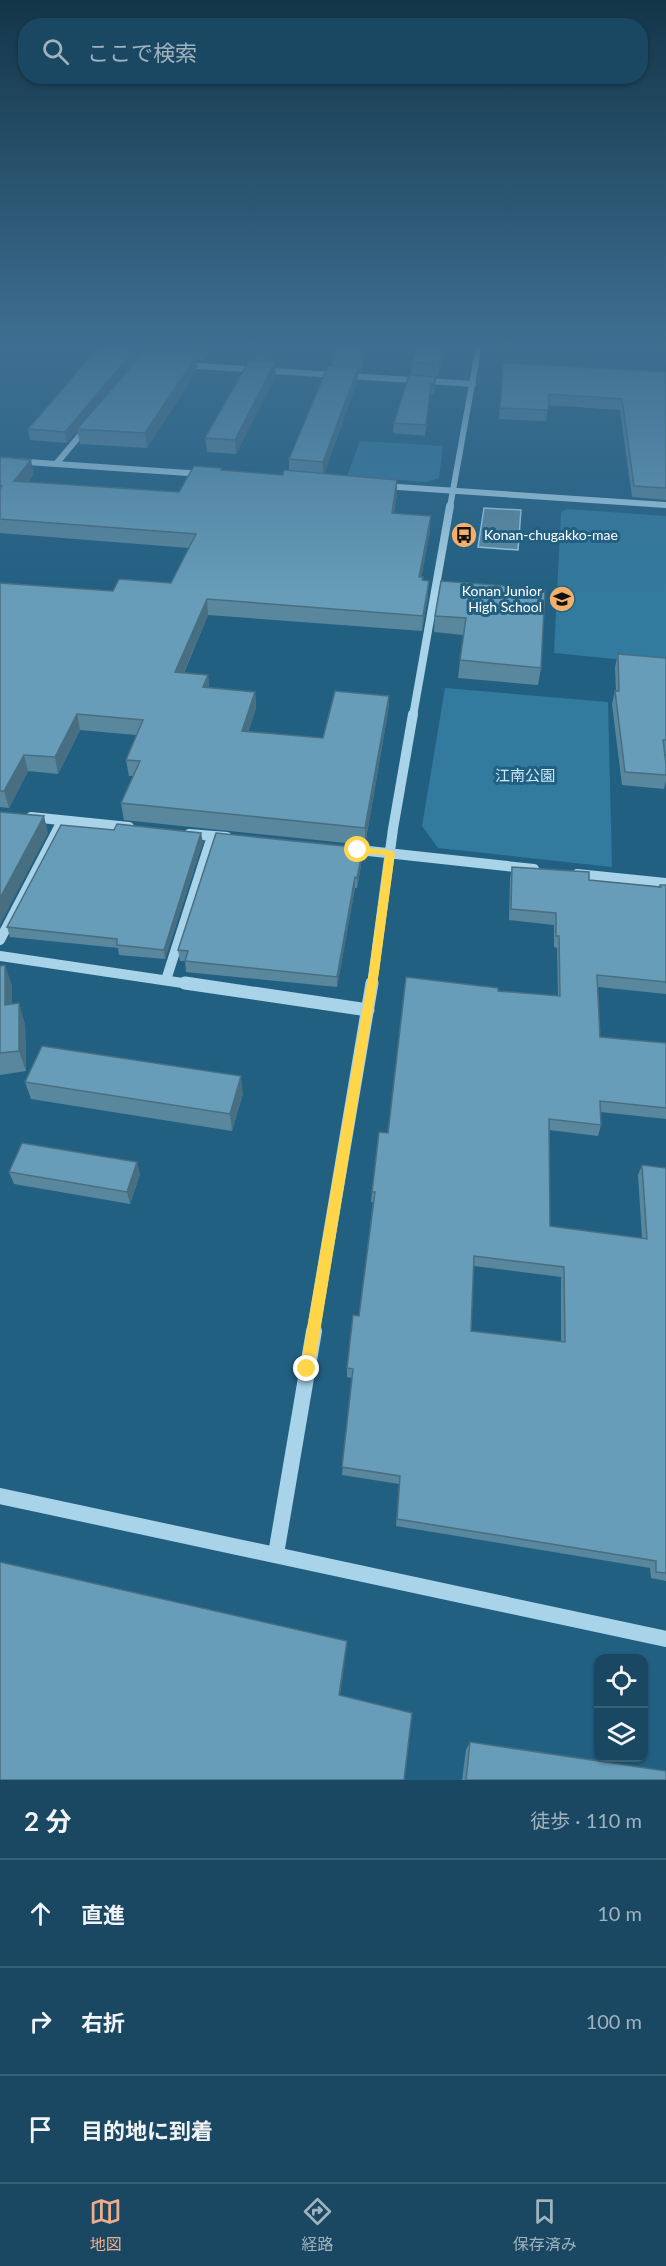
<!DOCTYPE html>
<html lang="ja">
<head>
<meta charset="utf-8">
<style>
	:root { --surface:#1a4862; --page:#234f68; --text:#f1f3f6; --muted:#9fb2be; --line:#386077; --accent:#eead8d }
	body { margin:0; font-family:Lato,"Noto Sans JP",sans-serif; background:var(--page); color:var(--text) }
	.controls { position:absolute; right:18px; bottom:18px; display:grid; overflow:hidden; border-radius:12px; box-shadow:0 2px 4px #0004 }
	.controls button { width:54px; height:54px; display:grid; place-items:center; padding:0; border:0; border-bottom:2px solid var(--line); background:var(--surface); color:var(--text); font:30px sans-serif }
	.stop { position:absolute; width:18px; height:18px; margin:-14px; border:4px solid #ffd54a; border-radius:50%; background:#fff }
	.stop.end { background:#ffd54a; border-color:#fff; box-shadow:0 2px 6px #0008 }
	.list { margin:0; padding:0; list-style:none }
	h2 { display:flex; justify-content:space-between; align-items:center; height:78px; margin:0; padding:0 24px; font-size:26px }
	h2 small { font-size:20px; font-weight:400; color:var(--muted) }
	.list li { display:grid; grid-template-columns:39px 1fr auto; gap:18px; align-items:center; box-sizing:border-box; height:108px; padding:0 24px; border-top:2px solid var(--line) }
	.list b { display:block; font-size:22px; white-space:nowrap }
	.list em { font-size:20px; font-style:normal; color:var(--muted) }
	.icon { flex:none; width:33px; height:33px; fill:none; stroke:currentColor; stroke-width:2; stroke-linecap:round; stroke-linejoin:round }
	.map { position:relative; flex:none; width:666px; height:1780px; overflow:hidden }
	.search { position:absolute; background:var(--surface); box-shadow:0 2px 4px #0004; left:18px; right:18px; top:18px; height:66px; display:flex; align-items:center; gap:15px; box-sizing:border-box; padding:0 21px; border-radius:24px; color:var(--muted); font-size:22px }
	.sheet { height:402px; background:var(--surface) }
	nav { display:flex; justify-content:space-around; align-items:center; box-sizing:border-box; height:84px; border-top:2px solid var(--line); background:var(--surface); font-size:16px; color:var(--muted) }
	nav a { display:grid; justify-items:center; gap:3px }
	nav .on { color:var(--accent) }
	.map>svg:first-child { display:block }
	.green { fill:#327a9e }
	.water { fill:#5f8ba2; stroke:#9dd0e9; stroke-width:1.5 }
	.lines { fill:none; stroke-linecap:round; stroke-linejoin:round }
	.minor-far4 { stroke:#a9d3e8; stroke-width:6 }
	.minor-far3 { stroke:#a9d3e8; stroke-width:8 }
	.minor-far2 { stroke:#a9d3e8; stroke-width:10 }
	.minor-far1 { stroke:#a9d3e8; stroke-width:13 }
	.minor { stroke:#a9d3e8; stroke-width:16 }
	.wall { fill:#59879e; fill-rule:evenodd }
	.shaded-wall { fill:#486e81 }
	.building { fill:#679db8; stroke:#486e81; stroke-width:1.5; fill-rule:evenodd }
	.route { fill:#ffd54a }
	.labels { text-anchor:middle; stroke-width:6; stroke-linejoin:round; paint-order:stroke }
	.far-poi-label { font-size:14px; fill:#fff; stroke:#226082; text-anchor:start }
	.park-label { font-size:15px; fill:#cde8f6; stroke:#226082 }
</style>
</head>
<body>
<div class="map">
<svg width="666" height="1780" viewBox="0 0 666 1780">
	<rect width="100%" height="100%" fill="#226082"/>
	<path class="green" d="M360 441 443 446 439 478 426 482 347 476Z
		M568 509 666 516V664L554 653 561 512Z
		M445 688 608 702 612 867 438 848 422 826Z"/>
	<path class="water" d="M484 508 521 510 518 550 478 547Z"/>
	<g class="lines">
		<path class="minor-far4" d="M183 365 473 384
			M87 427 56 464 203 474
			M0 460 56 464
			M383 486 666 505
			M450 507 479 345"/>
		<path class="minor-far3" d="M413 716 450 506"/>
		<path class="minor-far2" d="M31 817 129 827
			M189 834 227 837
			M350 849 534 869
			M577 874 666 883
			M0 940 62 821
			M0 956 196 985
			M166 980 212 836
			M372 985 393 829 413 714"/>
		<path class="minor-far1" d="M185 983 368 1010
			M313 1332 372 983"/>
		<path class="minor" d="M0 1496 666 1639
			M276 1554 314 1331"/>
	</g>
	<path class="wall" d="M100 345H214L203 361 196 360 197 371 147 448 80 444 77 430 67 443 30 440 28 429Z
		M337 345H371L361 371H358L357 382 324 474 397 480V494L394 513 430 531 421 577 428 596 422 631 208 615 184 673 208 675 209 688 255 692 256 708 248 732 323 738 389 696 388 712 365 845 124 820 121 803 133 776H129L126 760 136 735 80 730 58 774 28 771 9 808 0 807V583L113 591 171 583 189 548 0 533V457L34 474 28 482 179 492 222 468V471L283 475 289 471V459L332 366V356Z
		M446 345 438 376 411 375 412 362Z
		M255 359 270 360 276 376 236 454 207 452 205 438 255 361Z
		M503 363 666 372V500L632 497 620 410 548 405 546 421 499 419Z
		M436 377 434 394H430L425 436 393 433 394 423Z
		M441 581 541 668 538 685 458 678 463 635 434 632 435 616Z
		M618 654 666 658V754H665L666 764V780L664 789 622 785 612 704 615 691H616L615 667Z
		M203 842 165 959 119 955 118 948 10 937 7 927Z
		M363 848 362 859 357 888H355L337 987 186 972 185 961H180L178 950Z
		M512 867 589 880 660 887V885H666V996V994L598 987 600 1037 666 1043V1119L600 1112 601 1125 598 1136 549 1130 550 1226 642 1238 638 1175 642 1165 666 1168V1581L651 1578 650 1568 396 1526 399 1484 342 1475 352 1378 347 1377V1368L359 1316 373 1202H371L372 1192 388 1133 498 991 558 996 557 948 554 947V925L509 920 510 878ZM474 1266 561 1277V1342L471 1331Z
		M0 966 12 986V1004L25 1024 26 1071 0 1075Z
		M25 1082 243 1093 232 1131 31 1099Z
		M9 1172 140 1174 130 1204 14 1184Z
		M470 1742 666 1780H462L466 1750Z"/>
	<path class="shaded-wall" d="M206 345H214L203 361V351Z
		M366 345H371L361 371V358Z
		M443 345H446L438 376 439 364Z
		M137 347 138 357 67 443 65 432Z
		M196 357 197 371 147 448 145 433Z
		M275 362 276 376 236 454 235 440Z
		M358 368 357 382 323 477V462Z
		M31 460 34 474 17 495 14 481Z
		M397 480V494L391 528 392 513Z
		M431 516 430 531 419 592V577Z
		M429 581 428 596 422 631 423 616Z
		M207 599 208 615 177 688 175 672Z
		M208 675 209 691 203 687Z
		M255 692 256 708 243 747 242 731Z
		M389 696 388 712 365 845V828Z
		M77 714 80 730 58 774 55 757Z
		M24 755 28 771 9 808 4 791Z
		M44 816 48 833 0 925V898Z
		M201 833 203 842 165 959 164 950Z
		M363 848 362 859 357 888V878Z
		M355 877V888L337 987V977Z
		M5 965 12 986V1026L5 1005Z
		M19 1003 25 1024 26 1071 19 1051Z
		M241 1076 243 1093 232 1131 230 1114Z
		M137 1162 140 1174 130 1204 127 1192Z
		M347 1641 346 1652 339 1705V1695Z"/>
	<path class="building" d="M100 345H206L203 351 137 347 65 432 28 429Z
		M337 345H366L361 358 332 356Z
		M417 345H443L439 364 412 362Z
		M142 354 196 357 145 433 77 429Z
		M258 354 270 360 255 359Z
		M249 361 275 362 235 440 205 438Z
		M503 363 666 372V488L634 486 622 399 549 394 548 410 500 408Z
		M328 366 358 368 323 462 289 459Z
		M409 375 436 377 434 384H431L426 425 394 423Z
		M0 457 31 460 14 481 179 492 194 466 222 468 221 470 283 475 284 470 397 480 392 513 431 516 419 577H423L422 580 429 581 423 616 207 599 175 672 208 675 203 687 255 692 242 731 323 738 335 691 389 696 365 828 121 803 140 761 126 760 143 720 77 714 55 757 24 755 4 791H0V583L113 591 119 579 171 583 196 534 0 519V489L2 486 0 485Z
		M441 581 545 589 541 668 460 660 466 618 435 616Z
		M618 654 666 658V740H663L666 764V775L625 772 615 691H619Z
		M0 812 44 816 0 898Z
		M117 824 201 833 164 950 117 945V939L7 927 61 825 114 830Z
		M216 833 363 848 357 878 355 877 337 977 185 961 188 951 178 950Z
		M512 867 589 872V880L661 887 660 885H666V982L597 975 600 1037 666 1043V1108L600 1101 601 1125 549 1119 550 1226 647 1239 642 1165 666 1168V1573L656 1572V1561L397 1519 400 1476 342 1467 353 1369 347 1368 353 1315 359 1316 375 1192H372L379 1132 388 1133 406 977 498 988V991L560 996 559 936H556V913L511 909ZM474 1256 564 1267 565 1342 471 1331Z
		M5 965V1005L19 1003V1051L0 1053V966Z
		M42 1046 241 1076 230 1114 25 1082Z
		M22 1143 137 1162 127 1192 9 1172Z
		M0 1562 347 1641 339 1695 412 1713 404 1780H0Z
		M470 1742 666 1771V1780H466Z"/>
	<linearGradient id="sky" x2="0" y2="1"><stop stop-color="#133548"/><stop offset="0.58" stop-color="#3e6f92"/><stop offset="1" stop-color="#3e6f92" stop-opacity="0"/></linearGradient>
	<rect width="666" height="595" fill="url(#sky)"/>
	<path class="route" d="M355 847 390 850 395 853 379 972 314 1369 312 1374 307 1376 302 1374 300 1369 369 972 385 855 358 853 354 850Z"/>
	<defs>
		<g id="bus-disc" transform="scale(1.35)"><circle r="9.5" fill="#f4af6b" stroke="#226082"/><path d="M-5-6H5V4H4V6H2V4H-2V6H-4V4H-5ZM-3.5-4V0h7V-4ZM-3.5 1.2v1.5H-2V1.2ZM2 1.2v1.5H3.5V1.2Z" fill="#111"/></g>
		<g id="school-disc" transform="scale(1.35)"><circle r="9.5" fill="#f4af6b" stroke="#226082"/><path d="M0-5L7-2L0 1L-7-2ZM-4 1L0 2.5L4 1V4Q0 6-4 4Z" fill="#111"/></g>
	</defs>
	<g fill-rule="evenodd">
		<use href="#bus-disc" x="464" y="535"/>
		<use href="#school-disc" x="562" y="599"/>
	</g>
	<g class="labels">
		<g class="far-poi-label">
			<text x="484" y="540">Konan-chugakko-mae</text>
			<text x="542" y="596" text-anchor="end">Konan Junior<tspan x="542" dy="16">High School</tspan></text>
		</g>
		<g class="park-label">
			<text x="525" y="781">江南公園</text>
		</g>
	</g>
</svg>
<div class="controls">
<button><svg class="icon" aria-label="locate" viewBox="0 0 24 24"><circle cx="12" cy="12" r="6"/><path d="M12 2v4M12 18v4M2 12h4M18 12h4"/></svg></button>
<button><svg class="icon" aria-label="layers" viewBox="0 0 24 24"><path d="M12 4l9 5-9 5-9-5zM3 14l9 5 9-5"/></svg></button>
</div>
<div class="stop" style="left:358px;top:850px"></div>
<div class="stop end" style="left:307px;top:1369px"></div>
<div class="search"><svg class="icon" aria-label="search" viewBox="0 0 24 24"><circle cx="10" cy="10" r="6"/><path d="M15 15l6 6"/></svg>ここで検索</div>
</div>
<section class="sheet">
<h2>2 分<small>徒歩 · 110 m</small></h2>
<ul class="list">
<li><svg class="icon" aria-label="ahead" viewBox="0 0 24 24"><path d="M12 20V5M6 11l6-6 6 6"/></svg><div><b>直進</b></div><em>10 m</em></li>
<li><svg class="icon" aria-label="right" viewBox="0 0 24 24"><path d="M7 20v-9h11M14 6l5 5-5 5"/></svg><div><b>右折</b></div><em>100 m</em></li>
<li><svg class="icon" aria-label="arrive" viewBox="0 0 24 24"><path d="M6 21V4h12l-3 4 3 4H6"/></svg><div><b>目的地に到着</b></div></li>
</ul>
</section>
<nav>
<a class="on"><svg class="icon" aria-label="map" viewBox="0 0 24 24"><path d="M3 6l6-2 6 2 6-2v14l-6 2-6-2-6 2zM9 4v14M15 6v14"/></svg>地図</a>
<a><svg class="icon" aria-label="directions" viewBox="0 0 24 24"><path d="M12 3l9 9-9 9-9-9zM9 14v-3h6M13 9l2 2-2 2"/></svg>経路</a>
<a><svg class="icon" aria-label="saved" viewBox="0 0 24 24"><path d="M7 4h10v16l-5-4-5 4z"/></svg>保存済み</a>
</nav>
</body>
</html>
